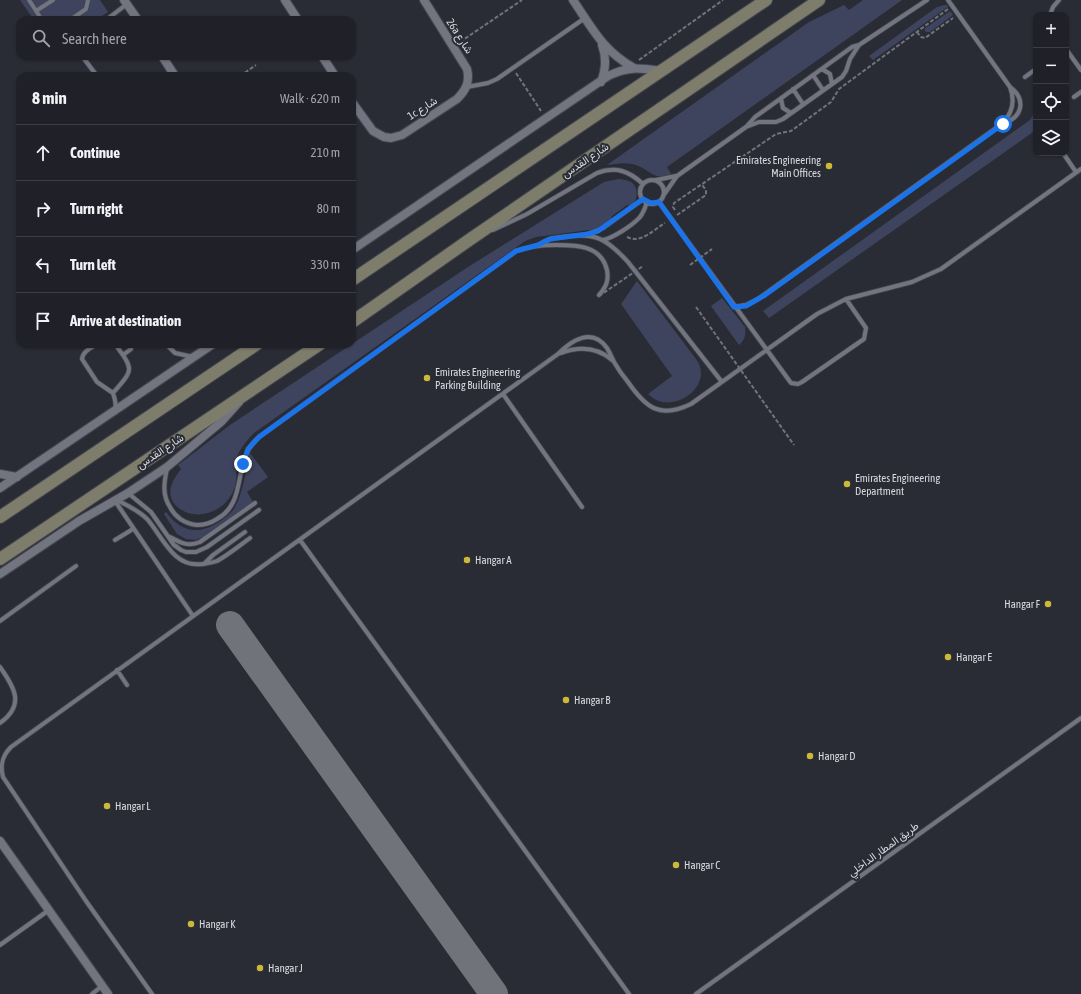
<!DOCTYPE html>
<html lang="en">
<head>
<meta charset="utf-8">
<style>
	:root { --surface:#202128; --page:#2d2e34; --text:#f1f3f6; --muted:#a2a3a8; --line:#3d3e45 }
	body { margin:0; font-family:"Asap Condensed",Vazirmatn,sans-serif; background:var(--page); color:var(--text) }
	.controls { position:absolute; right:12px; top:12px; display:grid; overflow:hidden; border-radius:8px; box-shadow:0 1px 3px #0004 }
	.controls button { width:36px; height:36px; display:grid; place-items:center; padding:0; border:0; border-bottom:1px solid var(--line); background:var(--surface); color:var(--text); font:20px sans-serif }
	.stop { position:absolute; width:12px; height:12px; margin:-9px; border:3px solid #1a73e8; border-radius:50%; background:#fff }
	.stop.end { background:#1a73e8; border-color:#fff; box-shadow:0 1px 4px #0008 }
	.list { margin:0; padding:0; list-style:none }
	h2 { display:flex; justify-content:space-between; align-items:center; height:52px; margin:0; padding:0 16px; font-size:17px }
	h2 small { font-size:13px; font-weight:400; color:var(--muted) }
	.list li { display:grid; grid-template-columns:26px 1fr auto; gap:12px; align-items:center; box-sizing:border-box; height:56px; padding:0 16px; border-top:1px solid var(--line) }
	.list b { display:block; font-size:15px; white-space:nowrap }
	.list em { font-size:13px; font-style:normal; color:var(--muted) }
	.icon { flex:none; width:22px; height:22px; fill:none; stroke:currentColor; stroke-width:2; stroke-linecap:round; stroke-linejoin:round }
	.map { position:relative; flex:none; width:1081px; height:994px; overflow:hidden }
	.search { position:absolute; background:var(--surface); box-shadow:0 1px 3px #0004; left:16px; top:16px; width:340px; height:44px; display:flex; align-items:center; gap:10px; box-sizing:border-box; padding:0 14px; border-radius:12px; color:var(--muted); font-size:15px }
	.panel { position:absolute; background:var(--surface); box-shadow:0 1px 3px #0004; left:16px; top:72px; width:340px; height:276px; border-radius:12px }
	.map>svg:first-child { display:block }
	.green { fill:#3e445e }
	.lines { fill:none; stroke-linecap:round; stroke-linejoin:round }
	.taxiway { stroke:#71737a; stroke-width:28 }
	.service-casing { stroke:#45474f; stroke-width:5.5 }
	.minor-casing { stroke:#45474f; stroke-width:10 }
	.secondary-casing { stroke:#45474f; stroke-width:14 }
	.path { stroke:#71737b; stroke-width:2; stroke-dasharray:4 2; stroke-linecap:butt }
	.service { stroke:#72757f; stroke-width:4 }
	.minor { stroke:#72757f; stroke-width:8 }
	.secondary { stroke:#7e7c6a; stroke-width:12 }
	.path-bridge { stroke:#71737b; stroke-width:2; stroke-dasharray:4 2; stroke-linecap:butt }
	.route { stroke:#1a73e8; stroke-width:5 }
	.poi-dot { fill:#ceb837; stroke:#2a2c35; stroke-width:1.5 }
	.labels { text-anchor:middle; stroke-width:4; stroke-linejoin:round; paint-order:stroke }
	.street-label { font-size:11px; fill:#d8dae0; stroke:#2a2c35 }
	.poi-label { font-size:11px; fill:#d8dae0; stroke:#2a2c35; text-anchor:start }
</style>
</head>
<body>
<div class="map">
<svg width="1081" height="994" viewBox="0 0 1081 994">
	<rect width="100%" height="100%" fill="#2a2c35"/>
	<path class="green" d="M20 0H100L108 12 96 20H34Z
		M863 0H902L667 167 671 174C652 182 649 167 632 164 624 162 615 164 607 165L809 22 844 5 849 10Z
		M944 5 949 6 873 60 869 56 937 7Z
		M950 11 953 15 930 32H926L924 29Z
		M1036 110V130L769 318 763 311 1030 120Z
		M618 179C622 179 627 180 631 182 639 187 638 201 631 206L627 205 612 216 609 222 596 229 536 237 525 241 254 433C248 439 243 445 239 452 235 462 237 472 236 482 232 505 209 519 188 513 180 510 173 505 171 497 168 486 175 478 181 469L178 465 230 425 468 267 604 182Z
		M637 281 696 359C716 386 671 418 648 394L672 376 621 304Z
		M722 298 745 327C746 335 745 340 739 345L711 306Z
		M250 453 268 477 247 492 253 502 206 536 196 540 186 539 177 534 164 514 166 512C182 534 201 535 222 520 227 516 232 513 235 507 243 493 246 469 250 453Z"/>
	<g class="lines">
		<path class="taxiway" d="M230 625 494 994"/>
		<g class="service-casing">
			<path id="service" d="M29 0 42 20
				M948 0 1010 87C1026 99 1023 117 1004 123
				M36 11 53 0
				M1050 15 1053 7 1059 0
				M70 20 86 9 88 0
				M106 20 127 4
				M1066 49 1081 70
				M82 56 97 76
				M822 69 830 74 832 84
				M813 75 823 90
				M1025 77 1036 69
				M467 87 488 83 497 79 585 18
				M793 89 803 104
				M1074 97 1081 92
				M781 99 783 108 791 113
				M746 127 759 122H776L783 119 842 77 846 71 850 59 859 45 927 0
				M1063 153 1076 172
				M656 180 676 176
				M640 192a12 12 0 1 1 24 0a12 12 0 1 1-24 0Z
				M663 196 677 176 746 127 755 117 852 47 859 45
				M659 202 791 383 798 384 802 382 864 339 866 328 846 299
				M493 230 527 214 597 173C616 166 629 171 643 184
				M588 234 603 228 643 199
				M603 240C613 238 633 225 640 217 644 212 645 208 647 202
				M539 245C546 239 553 238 562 237 595 232 606 238 628 262L722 382
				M734 307 746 305 758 299 1003 123C1013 112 1015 100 1010 87
				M97 344C91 348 83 351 82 359L97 382 113 393 115 400 116 409
				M166 344 175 353 193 357
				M561 353C580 346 597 347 612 360
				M123 355 131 349
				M113 393C134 369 134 370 115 344
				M503 394 582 507
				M167 469C164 482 162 495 170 507 175 517 185 524 197 525 204 525 211 523 217 519 241 506 237 479 245 457 248 449 252 443 259 437L516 251C529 246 542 245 556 245 576 245 601 245 607 270 609 281 606 287 599 295
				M128 493 151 512 174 545 181 550 186 552H196L207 547 259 510
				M117 500C128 506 140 511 148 520 163 538 174 568 202 564 207 563 212 563 217 561 228 555 239 546 250 538
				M115 501 193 616
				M170 537C181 543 188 547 200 542L255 503
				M115 540 133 529
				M300 540 629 994
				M204 564 213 555 245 532
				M0 621 76 566
				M0 667C15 688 25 705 0 723
				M117 670 127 685
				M0 945 49 910
				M92 994 102 986
				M152 994 86 901 3 777C0 765 2 756 11 747L558 354C572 340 592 327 607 348 610 353 612 358 614 362 618 369 623 376 628 382 646 408 660 419 691 404L817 314 846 299 912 282 941 269 1081 169
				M696 994 1081 718"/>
		</g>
		<g class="minor-casing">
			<path id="minor" d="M124 0 138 20
				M285 0 298 20
				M573 0C592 28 603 51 634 68
				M162 56 175 76
				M322 56 335 76
				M601 82C606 69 607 58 602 45
				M352 102 373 131 384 137 391 138 402 135 457 99C466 90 470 82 467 69L424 0
				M352 250 608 76C628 66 640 68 661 71
				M0 474 17 477
				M0 488 213 344
				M0 574 79 521 128 493 167 467 221 422 239 402
				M0 841 108 994"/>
		</g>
		<g class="secondary-casing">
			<path id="secondary" d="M352 280 766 0
				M352 322 472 238 819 0
				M0 517 257 344
				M0 559 320 344"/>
		</g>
		<path class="path" d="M917 32 921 37 925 38 953 18
			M460 42 522 0
			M639 60 723 0
			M516 73 541 111
			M240 76 256 65
			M675 210 673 207 674 203 776 134 791 131 831 102 839 89 948 9
			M677 215 706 195V190L702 185
			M627 237C641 244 653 230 665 223"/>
		<use href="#service" class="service"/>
		<use href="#minor" class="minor"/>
		<use href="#secondary" class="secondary"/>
		<path class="path-bridge" d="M690 265 712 249
			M599 296 643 266
			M696 307 794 445"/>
	</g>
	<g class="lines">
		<path class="route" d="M243 464 248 449 259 437 516 251 538 245 550 239 588 234 598 231 643 199 651 203 659 202 734 307 746 306 765 295 1003 124"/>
	</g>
	<g class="poi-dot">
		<circle cx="829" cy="166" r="4"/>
		<circle cx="427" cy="378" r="4"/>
		<circle cx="847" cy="484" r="4"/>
		<circle cx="467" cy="560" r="4"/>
		<circle cx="1048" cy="604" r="4"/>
		<circle cx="948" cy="657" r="4"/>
		<circle cx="566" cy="700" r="4"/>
		<circle cx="810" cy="756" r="4"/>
		<circle cx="107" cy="806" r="4"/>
		<circle cx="676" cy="865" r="4"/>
		<circle cx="191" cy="924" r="4"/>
		<circle cx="260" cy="968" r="4"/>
	</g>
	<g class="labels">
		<g class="street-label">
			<text transform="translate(460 36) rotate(57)" y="4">26a شارع</text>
			<text transform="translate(422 108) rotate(-33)" y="4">1c شارع</text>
			<text transform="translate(585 160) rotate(-34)" y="4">شارع القدس</text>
			<text transform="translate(160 451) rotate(-34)" y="4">شارع القدس</text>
			<text transform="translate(883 849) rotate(-36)" y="4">طريق المطار الداخلي</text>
		</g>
		<g class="poi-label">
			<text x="821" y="164" text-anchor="end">Emirates Engineering<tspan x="821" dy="13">Main Offices</tspan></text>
			<text x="435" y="376">Emirates Engineering<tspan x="435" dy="13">Parking Building</tspan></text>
			<text x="855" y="482">Emirates Engineering<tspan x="855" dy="13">Department</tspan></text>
			<text x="475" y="564">Hangar A</text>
			<text x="1040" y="608" text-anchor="end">Hangar F</text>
			<text x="956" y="661">Hangar E</text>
			<text x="574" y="704">Hangar B</text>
			<text x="818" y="760">Hangar D</text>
			<text x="115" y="810">Hangar L</text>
			<text x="684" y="869">Hangar C</text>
			<text x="199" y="928">Hangar K</text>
			<text x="268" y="972">Hangar J</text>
		</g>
	</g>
</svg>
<div class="controls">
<button>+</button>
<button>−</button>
<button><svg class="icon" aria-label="locate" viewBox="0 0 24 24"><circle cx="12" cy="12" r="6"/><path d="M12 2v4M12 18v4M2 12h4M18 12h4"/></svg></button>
<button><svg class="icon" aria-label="layers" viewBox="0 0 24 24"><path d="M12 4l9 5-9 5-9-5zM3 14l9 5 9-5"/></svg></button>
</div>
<div class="stop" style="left:1003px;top:124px"></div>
<div class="stop end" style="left:243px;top:464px"></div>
<div class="search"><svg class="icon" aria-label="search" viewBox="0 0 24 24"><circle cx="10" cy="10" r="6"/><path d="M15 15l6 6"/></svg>Search here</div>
<section class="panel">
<h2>8 min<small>Walk · 620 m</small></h2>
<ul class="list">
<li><svg class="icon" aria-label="ahead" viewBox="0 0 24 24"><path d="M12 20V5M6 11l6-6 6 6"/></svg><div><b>Continue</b></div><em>210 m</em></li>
<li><svg class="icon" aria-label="right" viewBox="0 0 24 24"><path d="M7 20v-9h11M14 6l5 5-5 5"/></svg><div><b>Turn right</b></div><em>80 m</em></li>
<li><svg class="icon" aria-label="left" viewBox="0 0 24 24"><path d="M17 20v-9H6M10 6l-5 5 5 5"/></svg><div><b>Turn left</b></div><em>330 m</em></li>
<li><svg class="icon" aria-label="arrive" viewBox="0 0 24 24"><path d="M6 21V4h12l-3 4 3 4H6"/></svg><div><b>Arrive at destination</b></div></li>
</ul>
</section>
</div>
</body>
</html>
